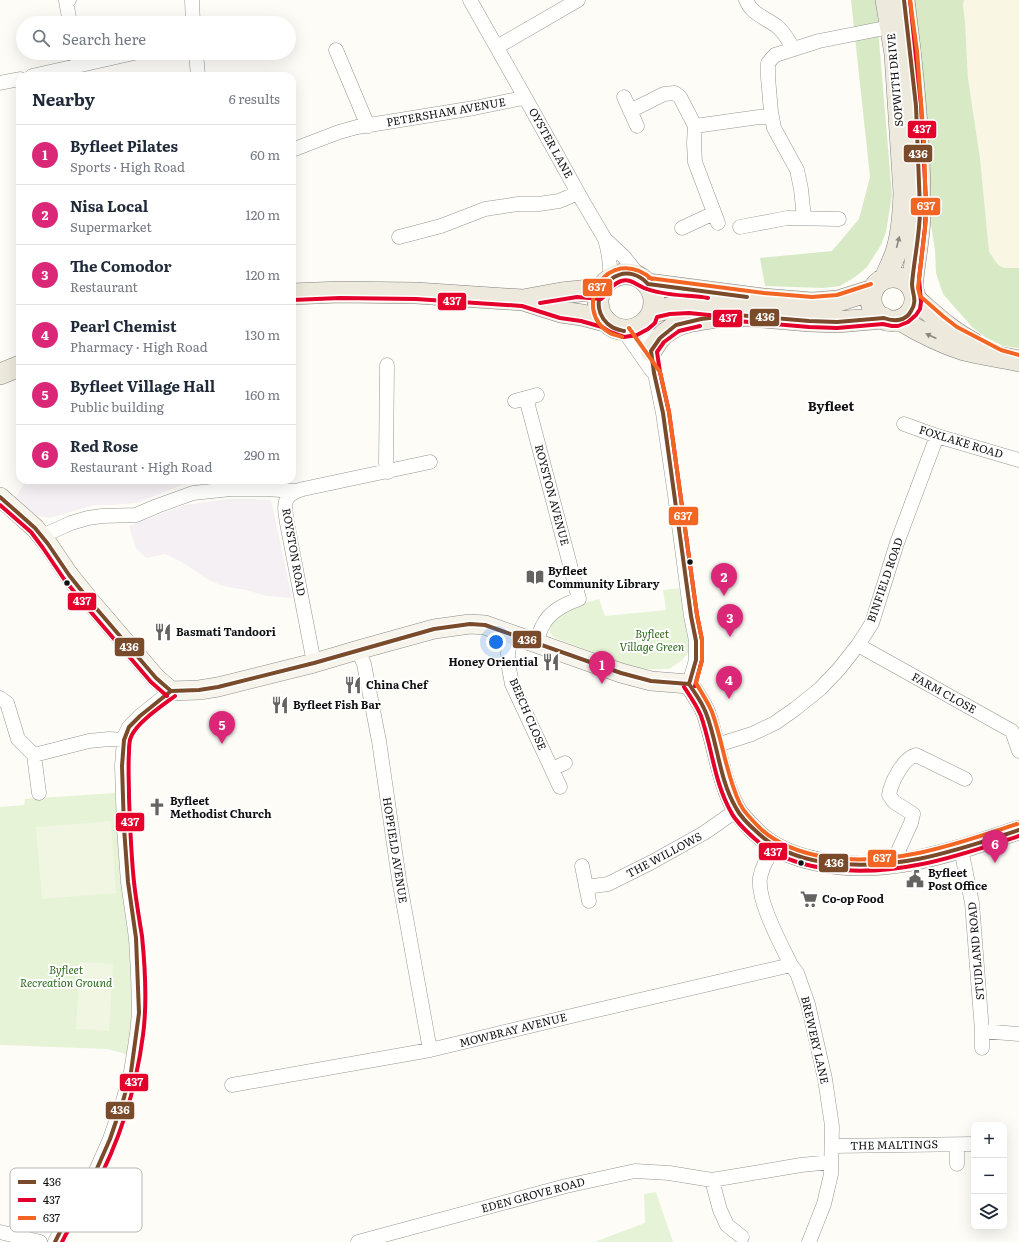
<!DOCTYPE html>
<html lang="en">
<head>
<meta charset="utf-8">
<style>
	:root { --surface:#fff; --page:#f6f6f7; --text:#1f2937; --muted:#747a83; --line:#e0e1e3; --accent:#db2777 }
	body { margin:0; font-family:Literata,serif; background:var(--page); color:var(--text) }
	.controls { position:absolute; right:12px; bottom:12px; display:grid; overflow:hidden; border-radius:8px; box-shadow:0 4px 16px #0002 }
	.controls button { width:36px; height:36px; display:grid; place-items:center; padding:0; border:0; border-bottom:1px solid var(--line); background:var(--surface); color:var(--text); font:20px sans-serif }
	.you { position:absolute; left:496px; top:642px; width:14px; height:14px; margin:-10px; border:3px solid #fff; border-radius:50%; background:#1a73e8; box-shadow:0 0 0 6px #1a73e833 }
	.badge { display:grid; place-items:center; width:26px; height:26px; border-radius:50%; background:var(--accent); color:#fff; font-size:13px; font-weight:700 }
	.pin { position:absolute; translate:-50% -33px; filter:drop-shadow(0 1px 2px #0008) }
	.pin::after { content:''; position:absolute; top:21px; width:14px; height:12px; background:inherit; clip-path:polygon(0 0,100% 0,50% 100%) }
	.list { margin:0; padding:0; list-style:none }
	h2 { display:flex; justify-content:space-between; align-items:center; height:52px; margin:0; padding:0 16px; font-size:17px }
	h2 small { font-size:13px; font-weight:400; color:var(--muted) }
	.list li { display:grid; grid-template-columns:26px 1fr auto; gap:12px; align-items:center; box-sizing:border-box; height:60px; padding:0 16px; border-top:1px solid var(--line) }
	.list b { display:block; font-size:15px; white-space:nowrap }
	.list p { margin:0; font-size:13px; white-space:nowrap; color:var(--muted) }
	.list em { font-size:13px; font-style:normal; color:var(--muted) }
	.icon { flex:none; width:22px; height:22px; fill:none; stroke:currentColor; stroke-width:2; stroke-linecap:round; stroke-linejoin:round }
	.map { position:relative; flex:none; width:1019px; height:1242px; overflow:hidden }
	.search { position:absolute; background:var(--surface); box-shadow:0 4px 16px #0002; left:16px; top:16px; width:280px; height:44px; display:flex; align-items:center; gap:10px; box-sizing:border-box; padding:0 14px; border-radius:22px; color:var(--muted); font-size:15px }
	.panel { position:absolute; background:var(--surface); box-shadow:0 4px 16px #0002; left:16px; top:72px; width:280px; height:412px; border-radius:12px }
	.map>svg:first-child { display:block }
	.industrial { fill:#f5f0f3 }
	.farmland { fill:#f9f7e4 }
	.green { fill:#e7f3d7 }
	.forest { fill:#d8eac5 }
	.pitch { fill:#f0f6e1 }
	.lines { fill:none; stroke-linecap:round; stroke-linejoin:round }
	.street-casing { stroke:#979795; stroke-width:15 }
	.secondary-casing { stroke:#8e8d8b; stroke-width:20 }
	.primary-casing { stroke:#858482; stroke-width:22 }
	.street { stroke:#fffffe; stroke-width:14 }
	.secondary { stroke:#f6f4eb; stroke-width:19 }
	.primary { stroke:#ede9dc; stroke-width:21 }
	.bus-1-casing { stroke:#fff; stroke-width:7 }
	.bus-2-casing { stroke:#fff; stroke-width:7 }
	.bus-3-casing { stroke:#fff; stroke-width:7 }
	.bus-1 { stroke:#7a4b2a; stroke-width:4 }
	.bus-2 { stroke:#e4002b; stroke-width:4 }
	.bus-3 { stroke:#f26522; stroke-width:4 }
	.oneway { fill:#8a8881 }
	.bus-dot { fill:#111; stroke:#fff; stroke-width:1.5 }
	.labels { text-anchor:middle; stroke-width:4; stroke-linejoin:round; paint-order:stroke }
	.street-label { font-size:11px; fill:#111; stroke:#fff }
	.poi-label { font-size:11px; font-weight:bold; fill:#111; stroke:#fff; text-anchor:start }
	.park-label { font-size:11px; font-style:italic; fill:#2f6b1f; stroke:#fff }
	.quarter-label { font-size:13px; font-weight:bold; fill:#111; stroke:#fff }
	.key { fill:#fff; stroke:#b8b8b8; stroke-width:1 }
	.key-label { font-size:11px; fill:#111 }
	.line-badge { stroke:#fff; stroke-width:1.5 }
	.badge-label { font-size:11px; text-anchor:middle; font-weight:bold; fill:#fff }
</style>
</head>
<body>
<div class="map">
<svg width="1019" height="1242" viewBox="0 0 1019 1242">
	<rect width="100%" height="100%" fill="#fdfcf7"/>
	<path class="industrial" d="M33 480H211L212 483 184 484 137 503 109 505H94L50 518 38 516 25 506 16 497 25 482Z
		M229 499H251L271 500 292 598 267 596 246 590 223 586 207 579 182 562 165 554 146 558 136 548 129 526 185 505Z"/>
	<path class="farmland" d="M964 0H1019V268H1002L996 263 989 251 980 158 968 78 965 21 963 6Z"/>
	<path class="green" d="M680 588 683 614 690 651 681 661 669 669H649L634 668 555 638 550 633 551 624 560 615 577 605 599 599 605 616 666 610 663 590Z
		M115 793 118 847 131 958 133 992 129 1055 107 1049 0 1045V807L24 805 25 799Z
		M656 1192 673 1242H594L645 1223 644 1194Z"/>
	<path class="forest" d="M851 0H877L879 40 892 195 886 232 881 245 867 267 855 277 840 286 823 288 765 286 760 258 832 251 859 219 870 177Z
		M909 0H964L963 6 965 21 968 78 980 158 989 251C1000 269 998 268 1019 268V348L1003 346 985 337 973 328 943 294 936 273 935 250 931 225Z"/>
	<path class="pitch" d="M111 821 116 893 42 899 36 827Z
		M80 962 113 964 109 1031 76 1029Z"/>
	<g class="lines">
		<g class="street-casing">
			<path id="street" d="M69 0 66 1 70 23
				M192 0 193 23
				M470 0 531 108 582 200 605 239 624 257 640 277
				M746 0C752 15 767 18 779 28 785 34 789 41 793 49
				M497 47 578 0
				M336 50 368 126
				M76 53 78 66
				M196 53 198 76
				M32 76 134 53
				M0 83 20 79
				M624 97 637 126
				M630 111 664 94 675 93 680 97 695 126 694 143 695 162 718 223
				M695 126 759 117H772
				M292 150 339 132 357 127 474 108 518 99 525 97
				M804 218 801 189 797 170 774 128 771 112 768 77V63L775 55 819 41 890 27
				M740 227 787 218 839 219
				M682 228 714 213
				M399 237 441 226 485 209 518 204H539L559 201 578 193
				M605 239C609 253 611 265 610 279
				M645 324 663 413 675 495 691 616 696 641V660L689 684
				M624 331 652 371
				M387 365 386 463 388 472
				M526 398 579 599C565 604 550 611 543 625 540 630 538 637 536 643
				M515 401 537 395
				M904 424 937 436 1019 460
				M42 536 71 523 88 518 102 516 136 515 157 506 193 493 231 489H266L295 491
				M512 634 508 653 509 668 512 684 560 787
				M858 645 1012 731 1019 751
				M358 650 364 664 379 741 399 879 430 1050
				M314 663 287 523C284 504 282 495 303 489L430 462
				M0 698 7 703 18 739 34 755 39 793
				M714 746 752 734 775 723 795 709 820 689 839 669 858 645 872 623 897 543 937 436
				M34 755 89 741 109 739 124 740
				M552 769 565 763
				M774 847C768 857 762 866 760 878 757 901 781 944 791 965L797 973 808 1004 825 1079 832 1126 831 1174 824 1204 809 1242
				M961 849 972 903 982 1031V1048
				M900 863 899 849 911 823 913 814 894 802 889 795C891 783 903 758 916 755L965 779
				M582 866 589 901
				M586 887 608 884 652 862 704 833 737 810
				M982 1031 1019 1034
				M232 1085 430 1050 584 1013 791 965
				M832 1146 974 1144
				M957 1164V1145
				M712 1180 720 1210 727 1225 742 1237
				M0 1232 40 1242
				M55 1242 64 1224 86 1191 95 1173 110 1139 123 1101 131 1072 137 1034 139 1013 138 972 136 938 128 882 124 828 122 766 124 740 125 735 129 727 140 716 171 691
				M358 1242 566 1186 635 1171 669 1173 712 1180 801 1165 831 1162"/>
		</g>
		<g class="secondary-casing">
			<path id="secondary" d="M0 497 35 528 48 544 69 575 89 600 156 678 171 691 199 690 218 687 314 663 358 650 434 629 470 624 485 625 621 673 651 681 689 684C695 694 702 703 706 713 717 745 720 779 736 809 741 817 749 825 756 832 772 848 792 856 815 861 885 877 952 852 1019 830"/>
		</g>
		<g class="primary-casing">
			<path id="primary" d="M904 0C913 71 921 146 920 218 919 241 914 264 912 288
				M598 302a28 28 0 1 1 56 0a28 28 0 1 1-56 0Z
				M871 299a22 22 0 1 1 44 0a22 22 0 1 1-44 0Z
				M885 278C889 269 893 261 896 252 902 233 903 213 904 193L895 54 886 0
				M648 284 763 299 812 303 838 301 873 290
				M292 294 340 292 416 293 523 300 561 293 590 290 599 293
				M915 299C935 316 950 331 973 343
				M526 301 561 312 582 315 605 321
				M653 312 669 308 689 307 720 310 737 315 809 321 837 322 884 318
				M900 320C920 332 942 343 964 350 982 355 1001 357 1019 361
				M651 351C654 347 657 342 660 338 676 321 697 320 719 317
				M0 374 20 366"/>
		</g>
		<use href="#street" class="street"/>
		<use href="#secondary" class="secondary"/>
		<use href="#primary" class="primary"/>
		<g class="bus-1-casing">
			<path id="bus-1" d="M648 284 747 297
				M624 331C620 330 615 329 612 327 581 307 610 259 641 278 643 279 646 282 648 284
				M0 497 35 528 48 544 69 575 89 600 156 678 171 691 199 690 218 687 314 663 434 629 470 624 485 625 621 673 651 681 689 684
				M689 684 696 660V641L691 616 663 413 654 373 651 351 660 338 676 325 701 319 737 315 809 321 837 322 884 318C894 322 906 321 911 311 918 300 912 294 912 284 914 259 920 234 920 209L916 106 904 0
				M689 684C695 693 702 702 706 713 718 744 719 779 736 808 741 818 750 826 758 833 776 850 799 858 823 862 892 873 955 851 1019 830
				M55 1242 64 1224 86 1191 95 1173 110 1139 123 1101 131 1072 139 1013 136 938 128 882 124 828 122 766 124 740 129 727 140 716 171 691"/>
		</g>
		<g class="bus-2-casing">
			<path id="bus-2" d="M292 300 340 298 416 299 522 306 560 318 581 321 602 327 610 332 624 337 637 335 648 329 655 323 657 317 670 314 689 313 719 316 737 321 809 327 837 328 883 324 892 326H898L908 322 916 315 920 309 921 302 919 279 925 227 926 201 921 105 910 0
				M540 303 577 297 601 299C609 294 609 285 621 281 632 278 637 286 647 289 665 296 689 295 708 298
				M0 505 31 532 43 548 64 579 84 604 151 682 167 696
				M695 686 702 660V640L697 615 669 412 660 372 657 352 664 342 679 331 700 326
				M684 687C690 696 697 706 701 716 712 747 714 782 731 812 736 822 746 831 755 839 774 856 798 864 823 868 891 879 955 857 1019 836
				M62 1242C70 1225 82 1210 92 1193 118 1145 136 1090 143 1035 147 1006 145 966 142 936 139 918 136 900 134 882 131 854 130 825 129 797 129 782 128 767 129 752 129 747 129 741 131 737 136 723 163 705 175 696"/>
		</g>
		<g class="bus-3-casing">
			<path id="bus-3" d="M910 0 917 51 924 141 926 220 918 288 920 296 944 317 957 327 1001 350 1019 355
				M649 278 764 293 812 297 837 295 871 284
				M629 328 660 372 669 412 697 615 702 640V660L696 683C701 692 708 702 712 712 723 742 726 775 740 804 745 814 754 822 762 830 780 846 802 853 825 857 892 867 955 845 1017 824
				M622 337C618 335 613 335 610 333 570 310 607 242 652 279"/>
		</g>
		<use href="#bus-1" class="bus-1"/>
		<use href="#bus-2" class="bus-2"/>
		<use href="#bus-3" class="bus-3"/>
	</g>
	<defs><path id="oneway-solid" d="M-6-.8H1V-3.2L6.5 0L1 3.2V.8H-6Z"/></defs>
	<g class="oneway">
		<use href="#oneway-solid" transform="translate(898 242) rotate(-76)"/>
		<use href="#oneway-solid" transform="translate(931 336) rotate(-155)"/>
	</g>
	<defs>
		<g id="library-bare" transform="scale(1.38)"><path d="M-6-4Q-3-5.5-.7-3.5V5Q-3 3-6 4ZM6-4Q3-5.5 .7-3.5V5Q3 3 6 4Z" fill="#646362" stroke="#fff" stroke-width="2.5" paint-order="stroke"/></g>
		<g id="restaurant-bare" transform="scale(1.38)"><path d="M-5-6h1v4h1v-4h1v4h1v-4h1v5L-1.5 .5V6h-2V.5L-5-1ZM5-6V6H3V1.5H1.5Q1.5-4 5-6Z" fill="#646362" stroke="#fff" stroke-width="2.5" paint-order="stroke"/></g>
		<g id="church-bare" transform="scale(1.38)"><path d="M-1.2-6h2.4v3.5h3.3v2.4h-3.3V6h-2.4V-.1h-3.3v-2.4h3.3Z" fill="#646362" stroke="#fff" stroke-width="2.5" paint-order="stroke"/></g>
		<g id="civic-bare" transform="scale(1.38)"><path d="M-.6-6.5H3V-4.5H.6V-3L4-1V1h2V6H-6V1h2V-1L-.6-3ZM-1.2 2.5V6h2.4V2.5Z" fill="#646362" stroke="#fff" stroke-width="2.5" paint-order="stroke"/></g>
		<g id="supermarket-bare" transform="scale(1.38)"><path d="M-6-5.5h2.5l.6 2H6L4.5 2H-2.5L-4.4-4H-6ZM-1.5 3.2a1.3 1.3 0 1 0 .1 0ZM3 3.2a1.3 1.3 0 1 0 .1 0Z" fill="#646362" stroke="#fff" stroke-width="2.5" paint-order="stroke"/></g>
	</defs>
	<g fill-rule="evenodd">
		<use href="#library-bare" x="535" y="577"/>
		<use href="#restaurant-bare" x="163" y="632"/>
		<use href="#restaurant-bare" x="551" y="662"/>
		<use href="#restaurant-bare" x="353" y="685"/>
		<use href="#restaurant-bare" x="280" y="705"/>
		<use href="#church-bare" x="157" y="807"/>
		<use href="#civic-bare" x="915" y="879"/>
		<use href="#supermarket-bare" x="809" y="899"/>
	</g>
	<g class="bus-dot">
		<circle cx="690" cy="562" r="3.5"/>
		<circle cx="67" cy="583" r="3.5"/>
		<circle cx="801" cy="863" r="3.5"/>
	</g>
	<g class="labels">
		<g class="street-label">
			<text transform="translate(895 80) rotate(-95)" y="4">SOPWITH DRIVE</text>
			<text transform="translate(446 112) rotate(-10)" y="4">PETERSHAM AVENUE</text>
			<text transform="translate(551 143) rotate(61)" y="4">OYSTER LANE</text>
			<text transform="translate(961 442) rotate(17)" y="4">FOXLAKE ROAD</text>
			<text transform="translate(552 495) rotate(75)" y="4">ROYSTON AVENUE</text>
			<text transform="translate(294 552) rotate(80)" y="4">ROYSTON ROAD</text>
			<text transform="translate(885 580) rotate(-71)" y="4">BINFIELD ROAD</text>
			<text transform="translate(944 693) rotate(29)" y="4">FARM CLOSE</text>
			<text transform="translate(528 714) rotate(67)" y="4">BEECH CLOSE</text>
			<text transform="translate(395 850) rotate(81)" y="4">HOPFIELD AVENUE</text>
			<text transform="translate(664 855) rotate(-28)" y="4">THE WILLOWS</text>
			<text transform="translate(976 951) rotate(-95)" y="4">STUDLAND ROAD</text>
			<text transform="translate(513 1030) rotate(-14)" y="4">MOWBRAY AVENUE</text>
			<text transform="translate(815 1040) rotate(77)" y="4">BREWERY LANE</text>
			<text transform="translate(894 1145) rotate(-1)" y="4">THE MALTINGS</text>
			<text transform="translate(533 1195) rotate(-15)" y="4">EDEN GROVE ROAD</text>
		</g>
		<g class="poi-label">
			<text x="548" y="575">Byfleet<tspan x="548" dy="13">Community Library</tspan></text>
			<text x="176" y="636">Basmati Tandoori</text>
			<text x="538" y="666" text-anchor="end">Honey Oriential</text>
			<text x="366" y="689">China Chef</text>
			<text x="293" y="709">Byfleet Fish Bar</text>
			<text x="170" y="805">Byfleet<tspan x="170" dy="13">Methodist Church</tspan></text>
			<text x="928" y="877">Byfleet<tspan x="928" dy="13">Post Office</tspan></text>
			<text x="822" y="903">Co-op Food</text>
		</g>
		<g class="park-label">
			<text x="652" y="638">Byfleet<tspan x="652" dy="13">Village Green</tspan></text>
			<text x="66" y="974">Byfleet<tspan x="66" dy="13">Recreation Ground</tspan></text>
		</g>
		<g class="quarter-label">
			<text x="831" y="411">Byfleet</text>
		</g>
	</g>
	<rect x="10" y="1168" width="132" height="64" rx="6" class="key"/>
	<rect x="18" y="1180" width="18" height="4" fill="#7a4b2a"/>
	<rect x="18" y="1198" width="18" height="4" fill="#e4002b"/>
	<rect x="18" y="1216" width="18" height="4" fill="#f26522"/>
	<g class="key-label">
		<text x="43" y="1186">436</text>
		<text x="43" y="1204">437</text>
		<text x="43" y="1222">637</text>
	</g>
	<g class="line-badge">
		<rect x="907" y="120" width="30" height="19" rx="4" fill="#e4002b"/>
		<rect x="903" y="144" width="30" height="19" rx="4" fill="#7a4b2a"/>
		<rect x="910" y="197" width="31" height="19" rx="4" fill="#f26522"/>
		<rect x="582" y="278" width="31" height="19" rx="4" fill="#f26522"/>
		<rect x="437" y="292" width="30" height="19" rx="4" fill="#e4002b"/>
		<rect x="749" y="308" width="31" height="19" rx="4" fill="#7a4b2a"/>
		<rect x="712" y="309" width="31" height="19" rx="4" fill="#e4002b"/>
		<rect x="668" y="506" width="31" height="20" rx="4" fill="#f26522"/>
		<rect x="67" y="592" width="30" height="19" rx="4" fill="#e4002b"/>
		<rect x="512" y="630" width="30" height="19" rx="4" fill="#7a4b2a"/>
		<rect x="114" y="637" width="31" height="20" rx="4" fill="#7a4b2a"/>
		<rect x="115" y="812" width="30" height="20" rx="4" fill="#e4002b"/>
		<rect x="758" y="842" width="30" height="19" rx="4" fill="#e4002b"/>
		<rect x="867" y="849" width="30" height="19" rx="4" fill="#f26522"/>
		<rect x="818" y="853" width="31" height="20" rx="4" fill="#7a4b2a"/>
		<rect x="119" y="1073" width="30" height="19" rx="4" fill="#e4002b"/>
		<rect x="105" y="1101" width="30" height="19" rx="4" fill="#7a4b2a"/>
	</g>
	<g class="badge-label">
		<text x="922" y="133">437</text>
		<text x="918" y="158">436</text>
		<text x="926" y="210">637</text>
		<text x="597" y="291">637</text>
		<text x="452" y="305">437</text>
		<text x="765" y="321">436</text>
		<text x="728" y="322">437</text>
		<text x="683" y="520">637</text>
		<text x="82" y="605">437</text>
		<text x="527" y="644">436</text>
		<text x="129" y="651">436</text>
		<text x="130" y="826">437</text>
		<text x="773" y="856">437</text>
		<text x="882" y="862">637</text>
		<text x="834" y="867">436</text>
		<text x="134" y="1086">437</text>
		<text x="120" y="1114">436</text>
	</g>
</svg>
<div class="controls">
<button>+</button>
<button>−</button>
<button><svg class="icon" aria-label="layers" viewBox="0 0 24 24"><path d="M12 4l9 5-9 5-9-5zM3 14l9 5 9-5"/></svg></button>
</div>
<div class="you"></div>
<div class="pin badge" style="left:602px;top:684px">1</div>
<div class="pin badge" style="left:724px;top:596px">2</div>
<div class="pin badge" style="left:730px;top:637px">3</div>
<div class="pin badge" style="left:729px;top:699px">4</div>
<div class="pin badge" style="left:222px;top:744px">5</div>
<div class="pin badge" style="left:995px;top:863px">6</div>
<div class="search"><svg class="icon" aria-label="search" viewBox="0 0 24 24"><circle cx="10" cy="10" r="6"/><path d="M15 15l6 6"/></svg>Search here</div>
<section class="panel">
<h2>Nearby<small>6 results</small></h2>
<ul class="list">
<li><span class="badge">1</span><div><b>Byfleet Pilates</b><p>Sports · High Road</p></div><em>60 m</em></li>
<li><span class="badge">2</span><div><b>Nisa Local</b><p>Supermarket</p></div><em>120 m</em></li>
<li><span class="badge">3</span><div><b>The Comodor</b><p>Restaurant</p></div><em>120 m</em></li>
<li><span class="badge">4</span><div><b>Pearl Chemist</b><p>Pharmacy · High Road</p></div><em>130 m</em></li>
<li><span class="badge">5</span><div><b>Byfleet Village Hall</b><p>Public building</p></div><em>160 m</em></li>
<li><span class="badge">6</span><div><b>Red Rose</b><p>Restaurant · High Road</p></div><em>290 m</em></li>
</ul>
</section>
</div>
</body>
</html>
